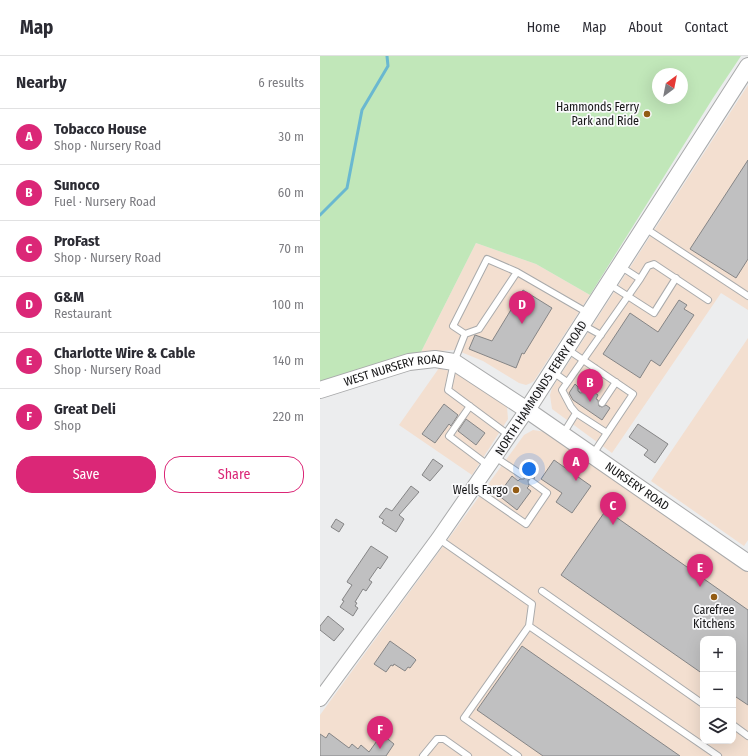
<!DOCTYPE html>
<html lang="en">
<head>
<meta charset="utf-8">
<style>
	:root { --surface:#fff; --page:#f7f7f7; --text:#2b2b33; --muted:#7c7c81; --line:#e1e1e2; --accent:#db2777 }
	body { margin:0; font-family:"Fira Sans Condensed",sans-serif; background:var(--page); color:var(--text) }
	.controls { position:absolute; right:12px; bottom:12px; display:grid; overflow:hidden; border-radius:8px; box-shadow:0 4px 16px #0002 }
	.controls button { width:36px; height:36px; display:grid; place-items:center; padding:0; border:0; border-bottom:1px solid var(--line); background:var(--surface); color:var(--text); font:20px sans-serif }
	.compass { position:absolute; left:332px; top:12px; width:36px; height:36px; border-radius:50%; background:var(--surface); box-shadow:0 4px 16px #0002; rotate:32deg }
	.you { position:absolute; left:209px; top:413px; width:14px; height:14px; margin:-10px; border:3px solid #fff; border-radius:50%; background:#1a73e8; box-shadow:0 0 0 6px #1a73e833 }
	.badge { display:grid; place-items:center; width:26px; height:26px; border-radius:50%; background:var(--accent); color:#fff; font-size:13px; font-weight:700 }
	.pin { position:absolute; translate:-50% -33px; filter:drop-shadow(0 1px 2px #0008) }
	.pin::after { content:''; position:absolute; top:21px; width:14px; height:12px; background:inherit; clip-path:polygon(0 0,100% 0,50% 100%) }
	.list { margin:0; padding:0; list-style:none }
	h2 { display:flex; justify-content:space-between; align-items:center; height:52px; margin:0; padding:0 16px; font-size:17px }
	h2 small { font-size:13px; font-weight:400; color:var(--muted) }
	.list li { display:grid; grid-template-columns:26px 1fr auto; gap:12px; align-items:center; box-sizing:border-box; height:56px; padding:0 16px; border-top:1px solid var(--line) }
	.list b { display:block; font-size:15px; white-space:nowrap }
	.list p { margin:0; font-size:13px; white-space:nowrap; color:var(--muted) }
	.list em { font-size:13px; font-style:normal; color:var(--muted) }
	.actions { display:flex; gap:8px; padding:12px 16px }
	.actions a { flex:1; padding:9px 0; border:1px solid var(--accent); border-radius:16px; text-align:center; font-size:14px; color:var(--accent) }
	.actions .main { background:var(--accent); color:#fff }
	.icon { flex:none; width:22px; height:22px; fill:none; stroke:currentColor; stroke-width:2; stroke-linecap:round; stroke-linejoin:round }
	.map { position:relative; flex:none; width:428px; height:700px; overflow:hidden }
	header { display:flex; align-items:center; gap:24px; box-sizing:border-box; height:56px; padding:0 20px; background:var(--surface); border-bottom:1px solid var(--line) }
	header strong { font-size:19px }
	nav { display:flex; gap:22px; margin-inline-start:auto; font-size:14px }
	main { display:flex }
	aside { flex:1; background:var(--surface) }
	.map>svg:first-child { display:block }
	.commercial { fill:#f3dfd0; fill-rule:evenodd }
	.green { fill:#c1e7b9; fill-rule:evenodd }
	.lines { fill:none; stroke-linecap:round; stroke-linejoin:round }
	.stream { stroke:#6ab8d0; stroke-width:3 }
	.building { fill:#c0c0c1; stroke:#858586 }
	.service-casing { stroke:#a9aaab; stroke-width:8 }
	.tertiary-casing { stroke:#a9aaab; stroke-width:16 }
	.secondary-casing { stroke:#a9aaab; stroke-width:18 }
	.service { stroke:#fff; stroke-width:6 }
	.tertiary { stroke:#fff; stroke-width:14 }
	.secondary { stroke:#fff; stroke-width:16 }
	.poi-dot { fill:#935c14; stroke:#fafafc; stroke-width:1.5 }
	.labels { text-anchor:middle; stroke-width:3.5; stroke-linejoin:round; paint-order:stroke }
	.poi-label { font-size:12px; fill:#151516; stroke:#fafafc; text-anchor:end }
	.street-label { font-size:12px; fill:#151516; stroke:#fafafc }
</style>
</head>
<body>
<header>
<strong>Map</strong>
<nav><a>Home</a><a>Map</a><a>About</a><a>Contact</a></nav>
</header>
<main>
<aside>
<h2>Nearby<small>6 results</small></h2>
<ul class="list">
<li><span class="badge">A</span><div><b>Tobacco House</b><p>Shop · Nursery Road</p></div><em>30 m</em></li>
<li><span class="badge">B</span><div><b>Sunoco</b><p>Fuel · Nursery Road</p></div><em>60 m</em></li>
<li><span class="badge">C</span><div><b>ProFast</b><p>Shop · Nursery Road</p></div><em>70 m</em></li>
<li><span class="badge">D</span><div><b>G&amp;M</b><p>Restaurant</p></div><em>100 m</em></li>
<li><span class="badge">E</span><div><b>Charlotte Wire &amp; Cable</b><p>Shop · Nursery Road</p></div><em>140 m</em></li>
<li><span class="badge">F</span><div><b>Great Deli</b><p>Shop</p></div><em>220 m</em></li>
</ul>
<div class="actions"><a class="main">Save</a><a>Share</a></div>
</aside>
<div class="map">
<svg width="428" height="700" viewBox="0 0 428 700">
	<rect width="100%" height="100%" fill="#ecedee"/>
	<path class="commercial" d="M428 29V254L401 237 292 397 232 353 230 339 232 332Z
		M156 187 216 208 270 239 214 325 211 327 206 329 199 327 163 305 136 294 101 296Z
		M428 282V484L424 490 331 425Z
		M119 312 144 319 187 351 188 363 152 419 79 369Z
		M213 374 226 376 428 516V700H0V659L204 379ZM383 583H413V685H383Z"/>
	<path class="green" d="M0 0H421L393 42 270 239 216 208 156 187 101 296 0 325ZM338 18H362V42H338Z"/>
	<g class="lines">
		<path class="stream" d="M0 159 27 132 42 54 68 10 67 0"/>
	</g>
	<path class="building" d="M428 104V203L416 222 370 193Z
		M203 234 232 252 204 298 202 297 196 312 149 293 155 279 172 285Z
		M359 244 367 249 364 253 374 259 340 310 331 304 320 322 283 298 310 257 338 276Z
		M255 328 258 331V335L260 337 266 336 269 338 272 335 278 339 276 343 278 344 279 350 282 351 286 349 290 352 282 364 253 344 249 337Z
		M124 348 138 359 131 370 129 368 115 387 102 378Z
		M146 363 165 377 156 389 138 375Z
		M318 368 348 388 335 407 324 399 328 394 309 381Z
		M113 403 123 410 110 425 102 419Z
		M234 404 271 430 252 457 236 446 242 437 221 423Z
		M205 415 215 422 208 424 209 430 207 432 211 435 197 454 178 439 192 420 198 425 200 423H204L206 420Z
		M91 430 99 436 79 459 84 463 76 476 62 467 64 464 59 461 66 452 72 455Z
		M286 454 428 554V649L413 639V583H383V618L241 519Z
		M16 463 24 468 19 476 11 471Z
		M51 490 68 501 60 513 58 511 49 524 52 526 46 535 43 533 35 546 37 547 35 550 38 552 33 560 20 551 24 545 22 544 32 529 27 526 28 524Z
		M8 560 24 573 14 585 0 574V570Z
		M70 585 94 602 96 604 90 612 88 611 85 615 74 608 73 610 71 609 66 616 54 608Z
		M202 590 360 700H223L157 654Z
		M9 677 29 692 32 688 38 693 41 689 49 696 59 682 61 684 64 680 74 688 66 700H0V678L6 682Z"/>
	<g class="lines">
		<g class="service-casing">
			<path id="service" d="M325 172 428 240
				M300 210 320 223 328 210 334 208 388 244
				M289 228 334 257 356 222
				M263 269 281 279
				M145 278 159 273 197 216
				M247 293 313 338 273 398
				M233 316 247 326
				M262 333 275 312
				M282 347 296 326
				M150 350 129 380 169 410
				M287 377 256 357 251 351 242 334 320 223
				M243 378 256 357
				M190 380 128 334 134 306 145 278 133 270 167 203 197 216 268 257
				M175 401 202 419
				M154 432 206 468 227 437 212 426
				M119 483 212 548 209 570 144 662 198 700
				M222 535 383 648
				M209 570 398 700
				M413 669 428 680
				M103 700 117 683H124L148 700"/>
		</g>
		<g class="tertiary-casing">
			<path id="tertiary" d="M0 643 118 483 207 354"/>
		</g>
		<g class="secondary-casing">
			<g id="secondary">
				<path id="s1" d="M0 334 89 306 115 303 134 306 207 354 428 507"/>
				<path d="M207 354 428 10"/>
			</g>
		</g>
		<use href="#service" class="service"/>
		<use href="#tertiary" class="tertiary"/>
		<use href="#secondary" class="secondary"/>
	</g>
	<g class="poi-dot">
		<circle cx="327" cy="58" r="4"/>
		<circle cx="196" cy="434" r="4"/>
		<circle cx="394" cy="541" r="4"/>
	</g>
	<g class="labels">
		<g class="poi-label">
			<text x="319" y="55">Hammonds Ferry<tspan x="319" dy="14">Park and Ride</tspan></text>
			<text x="188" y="438">Wells Fargo</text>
			<text x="394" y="558" text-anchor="middle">Carefree<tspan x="394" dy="14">Kitchens</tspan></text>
		</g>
		<g class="street-label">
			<text dy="4" stroke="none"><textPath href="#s1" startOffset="77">WEST NURSERY ROAD</textPath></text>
			<text transform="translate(221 332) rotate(-57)" y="4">NORTH HAMMONDS FERRY ROAD</text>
			<text dy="4" stroke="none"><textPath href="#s1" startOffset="360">NURSERY ROAD</textPath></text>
		</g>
	</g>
</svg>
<div class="controls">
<button>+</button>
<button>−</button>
<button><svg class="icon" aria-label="layers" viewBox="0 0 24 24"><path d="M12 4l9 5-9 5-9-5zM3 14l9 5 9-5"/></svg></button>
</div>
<svg class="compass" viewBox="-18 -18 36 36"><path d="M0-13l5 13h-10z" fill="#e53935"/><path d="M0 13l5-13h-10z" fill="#7c7c81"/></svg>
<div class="you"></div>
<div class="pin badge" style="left:256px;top:425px">A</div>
<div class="pin badge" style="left:270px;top:346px">B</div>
<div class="pin badge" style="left:293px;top:469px">C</div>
<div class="pin badge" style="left:202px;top:268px">D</div>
<div class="pin badge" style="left:380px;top:531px">E</div>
<div class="pin badge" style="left:60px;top:693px">F</div>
</div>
</main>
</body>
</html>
